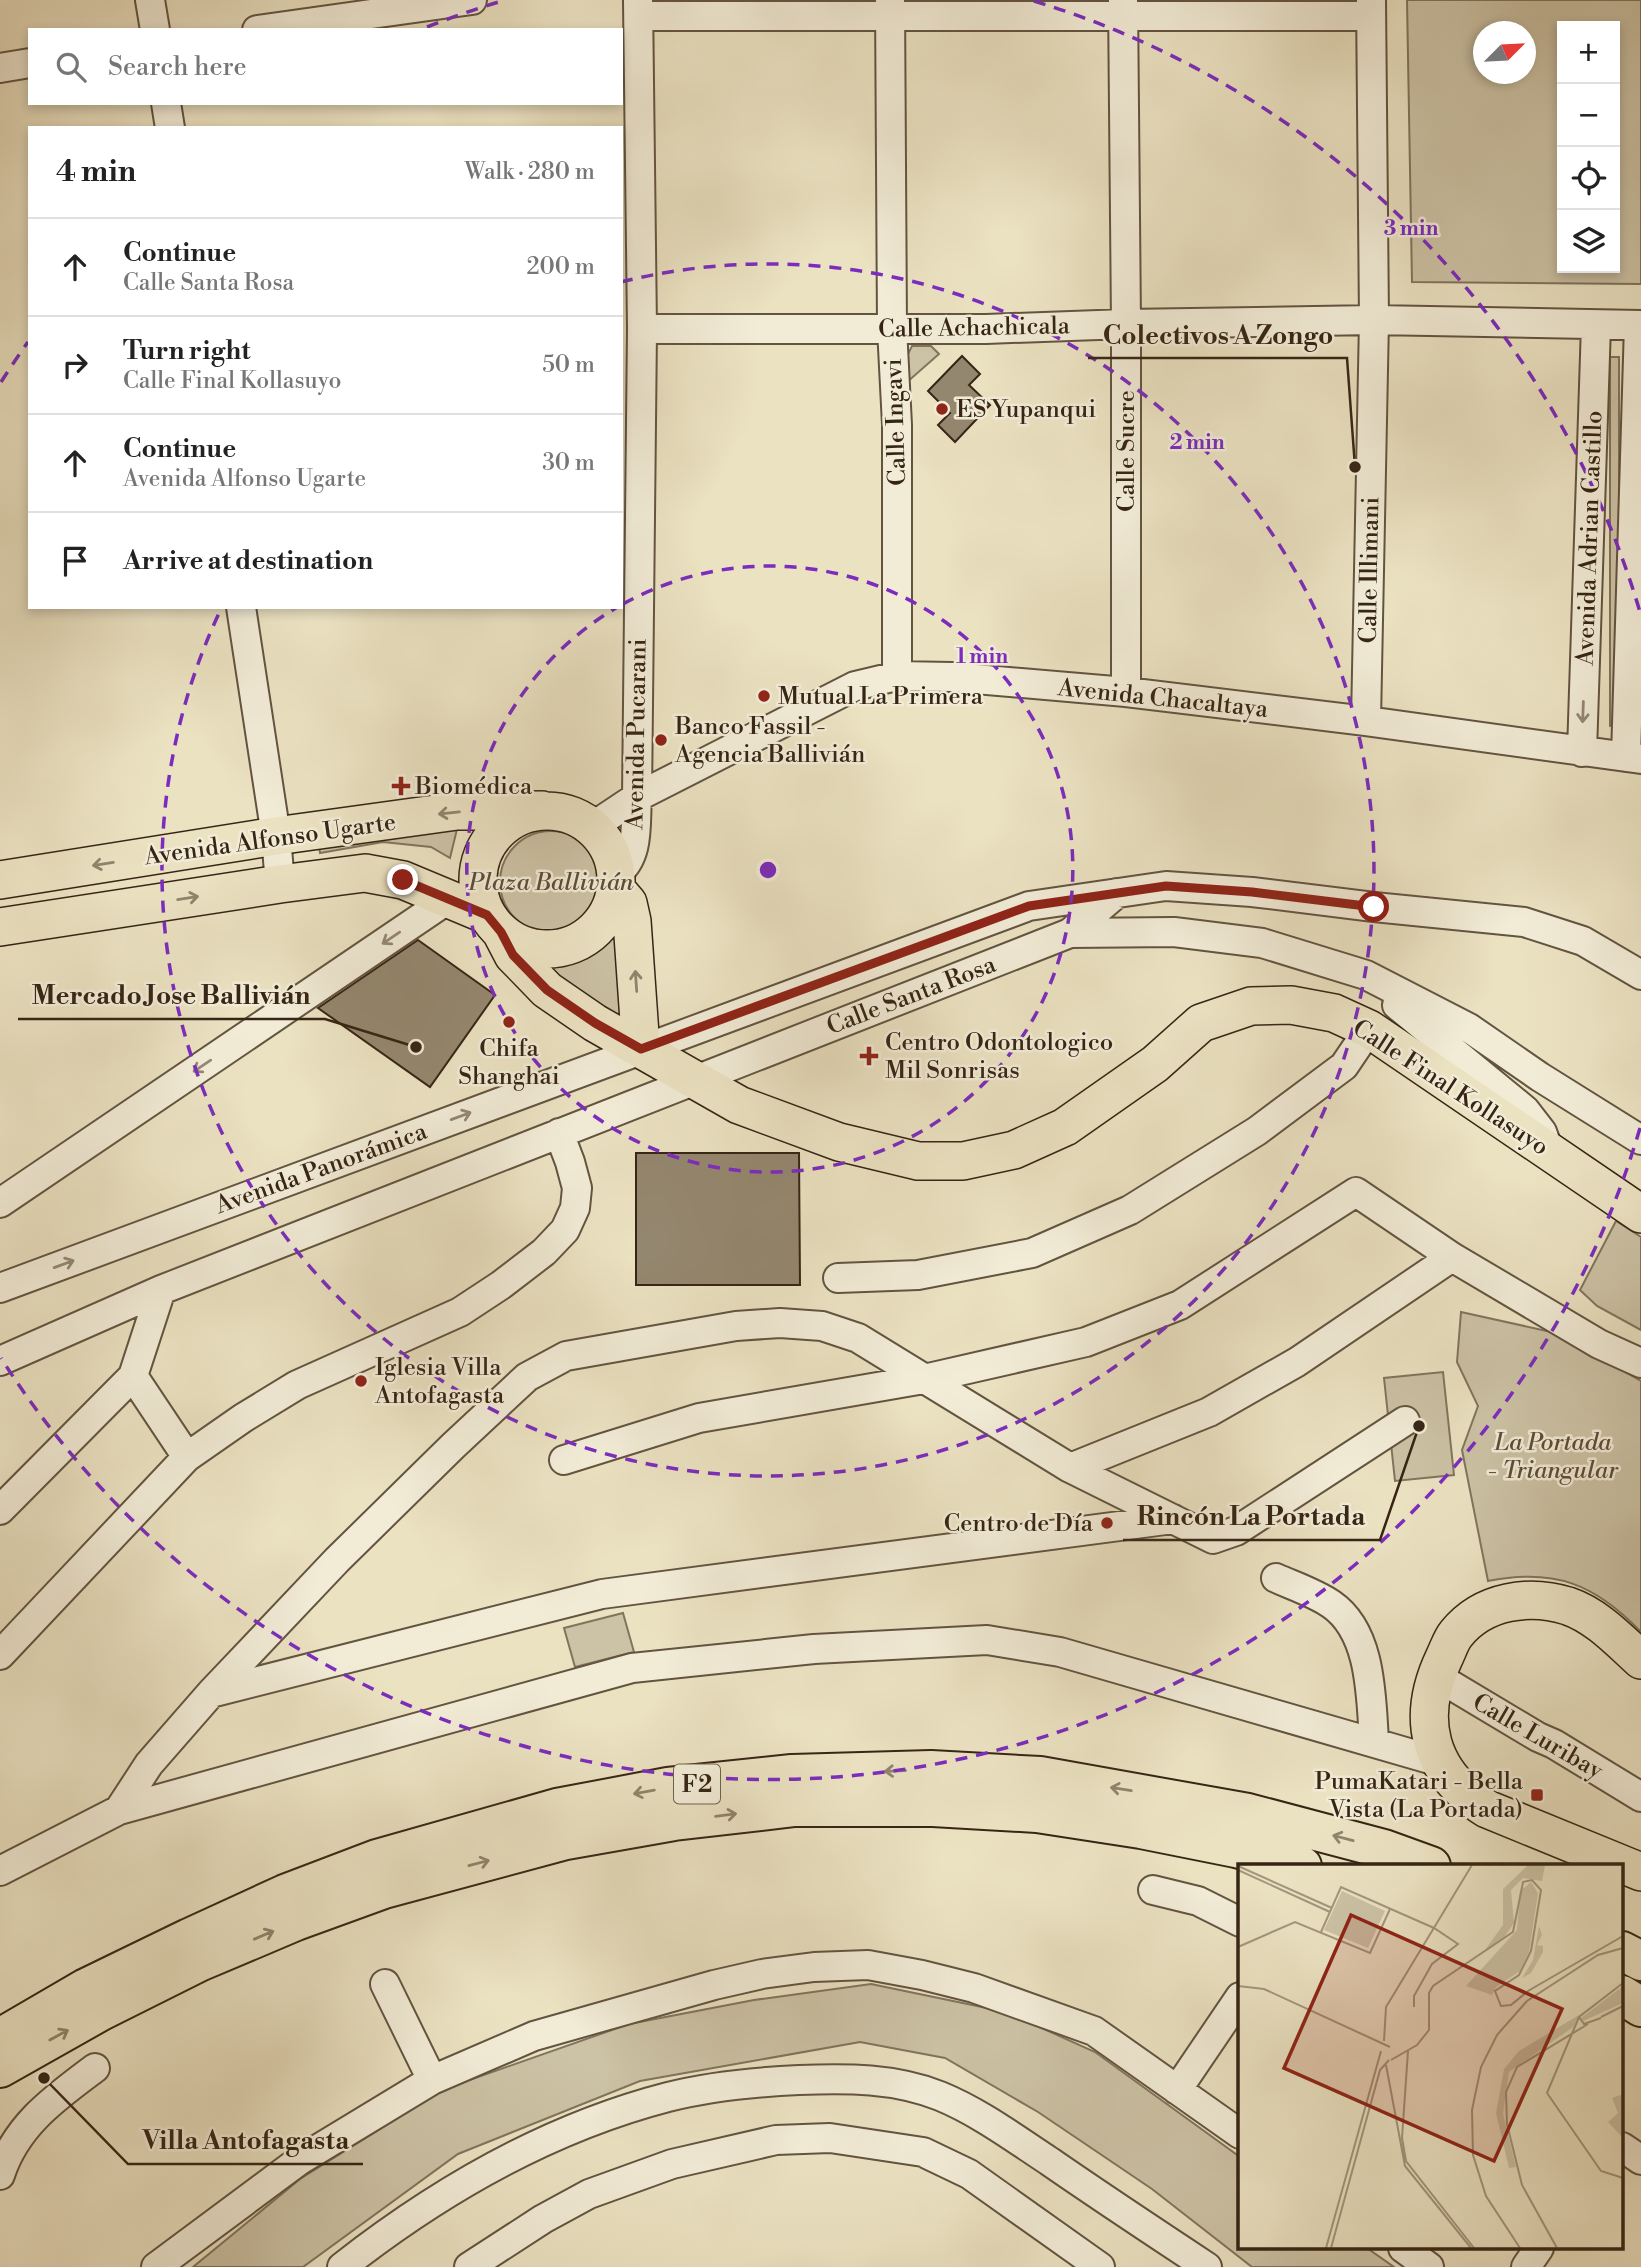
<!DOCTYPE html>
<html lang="en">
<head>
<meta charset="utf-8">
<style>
	:root { --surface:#fff; --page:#f6f6f6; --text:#222; --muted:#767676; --line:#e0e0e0 }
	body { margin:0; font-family:"Libre Bodoni",serif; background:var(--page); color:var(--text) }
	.controls { position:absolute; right:21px; top:21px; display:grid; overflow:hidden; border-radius:0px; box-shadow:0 4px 10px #0003 }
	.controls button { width:63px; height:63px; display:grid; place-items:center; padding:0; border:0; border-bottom:2px solid var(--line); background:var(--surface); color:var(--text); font:35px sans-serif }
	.compass { position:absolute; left:1473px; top:21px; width:63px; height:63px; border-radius:50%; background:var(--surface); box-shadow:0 4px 10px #0003; rotate:66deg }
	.stop { position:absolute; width:21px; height:21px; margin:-16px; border:5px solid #8f2418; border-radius:50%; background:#fff }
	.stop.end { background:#8f2418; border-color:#fff; box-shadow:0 2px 7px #0008 }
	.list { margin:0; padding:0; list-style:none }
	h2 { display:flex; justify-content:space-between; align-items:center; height:91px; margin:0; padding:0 28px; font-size:30px }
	h2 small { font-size:23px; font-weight:400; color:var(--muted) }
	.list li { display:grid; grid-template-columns:46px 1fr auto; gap:21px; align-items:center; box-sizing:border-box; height:98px; padding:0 28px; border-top:2px solid var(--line) }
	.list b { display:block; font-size:26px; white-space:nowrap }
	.list p { margin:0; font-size:23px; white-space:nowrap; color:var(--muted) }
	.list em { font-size:23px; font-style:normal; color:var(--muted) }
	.icon { flex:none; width:38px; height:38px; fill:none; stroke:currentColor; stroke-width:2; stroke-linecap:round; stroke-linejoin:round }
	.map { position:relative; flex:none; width:1641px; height:2267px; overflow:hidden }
	.search { position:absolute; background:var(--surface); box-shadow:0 4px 10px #0003; left:28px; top:28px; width:595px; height:77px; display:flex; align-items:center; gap:18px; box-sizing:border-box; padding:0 24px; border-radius:0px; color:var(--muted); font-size:26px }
	.panel { position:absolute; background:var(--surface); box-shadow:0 4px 10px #0003; left:28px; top:126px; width:595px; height:483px; border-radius:0px }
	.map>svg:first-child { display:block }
	.green { fill:#ccc2a5; stroke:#81745d; stroke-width:2; fill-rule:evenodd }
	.building { fill:#94876f; stroke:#362515; stroke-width:2 }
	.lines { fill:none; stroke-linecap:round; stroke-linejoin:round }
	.minor-casing { stroke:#635440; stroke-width:32 }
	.major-casing { stroke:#362515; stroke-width:40 }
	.highway-casing { stroke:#362515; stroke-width:42 }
	.minor { stroke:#f2ecd7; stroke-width:28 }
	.major { stroke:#ebe2c2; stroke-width:37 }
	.highway { stroke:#ebe2c2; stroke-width:38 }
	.oneway { stroke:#948876 }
	.oneway2 { stroke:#90846c }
	.route { stroke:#8f2418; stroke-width:9 }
	.ring { fill:none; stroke:#7b2cbf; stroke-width:3.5; stroke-dasharray:12 9 }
	.poi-dot { fill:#8f2418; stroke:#f2ecd7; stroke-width:2.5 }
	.labels { text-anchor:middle; stroke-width:5; stroke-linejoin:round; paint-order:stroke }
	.shield { fill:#f2ecd7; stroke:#6e614f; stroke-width:2 }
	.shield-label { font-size:23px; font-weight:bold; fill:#362515 }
	.street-label { font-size:24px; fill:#362515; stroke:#f2ecd7 }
	.poi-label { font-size:24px; fill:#362515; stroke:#f2ecd7; text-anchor:start }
	.park-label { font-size:24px; font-style:italic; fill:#5c4c39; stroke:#f2ecd7 }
	.inset-road { fill:none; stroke:#a3967d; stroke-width:2 }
	.view { fill:#8f2418; fill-opacity:0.15; stroke:#8f2418; stroke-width:3.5 }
	.inset-edge { fill:none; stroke:#362515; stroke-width:3.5 }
	.centre { fill:#7b2cbf; stroke:#f2ecd7; stroke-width:3.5 }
	.ring-label { font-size:21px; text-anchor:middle; font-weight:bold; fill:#7b2cbf; stroke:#f2ecd7; stroke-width:5; stroke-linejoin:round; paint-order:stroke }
	.leader { fill:none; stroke:#362515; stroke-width:2.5 }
	.callout-dot { fill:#362515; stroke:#f2ecd7; stroke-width:2.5 }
	.callout-label { font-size:26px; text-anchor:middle; font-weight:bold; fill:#362515; stroke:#f2ecd7; stroke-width:5; stroke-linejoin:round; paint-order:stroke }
</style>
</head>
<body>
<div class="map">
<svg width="1641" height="2267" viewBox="0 0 1641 2267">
	<rect width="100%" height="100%" fill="#ebe2c2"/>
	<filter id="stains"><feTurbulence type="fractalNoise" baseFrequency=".00286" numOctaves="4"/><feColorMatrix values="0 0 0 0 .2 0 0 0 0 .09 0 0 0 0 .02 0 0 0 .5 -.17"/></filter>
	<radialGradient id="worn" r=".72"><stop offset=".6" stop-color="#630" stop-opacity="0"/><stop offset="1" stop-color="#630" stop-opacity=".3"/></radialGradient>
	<path class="green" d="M1407 0H1641V284L1412 282ZM1562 26H1615V268H1562ZM1484 32H1526V74H1484Z
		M912 346H931L939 354 906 383 907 356Z
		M1610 357H1619V725L1610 726Z
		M459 821 450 858 431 847 383 842 320 853 319 846Z
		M500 882a51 51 0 1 1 102 0a51 51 0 1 1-102 0Z
		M623 910 631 996 618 1023 526 966C572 960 594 945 623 910Z
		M1616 1221 1641 1237V1330L1597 1306 1580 1290Z
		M1461 1312 1556 1333 1641 1381V1632C1595 1584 1555 1568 1488 1581L1462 1450 1478 1406 1457 1362Z
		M1443 1372 1454 1475 1395 1481 1384 1378Z
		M623 1613 634 1652 575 1667 564 1628Z
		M871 1984 1006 2012 1095 2052 1240 2157V2248H1367L1394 2267H1252L1152 2189 1038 2112 945 2058 860 2042 640 2081 458 2154 303 2267H193L300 2179 444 2089 629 2024 754 2000Z"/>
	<path class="building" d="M962 356 980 374 969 385 990 405 955 442 938 425 950 413 928 391Z
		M418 940 495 995 430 1087 318 1008Z
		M636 1153H799L800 1285H636Z"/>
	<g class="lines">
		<g class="minor-casing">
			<path id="minor" d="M150 0 155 30
				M890 0 892 328 897 425V676
				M1123 0 1126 324V692
				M639 16H1371
				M257 30 472 0
				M0 68 30 63
				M166 103 170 128
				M642 329H986L1126 324 1374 320 1641 325
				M241 607 276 836 280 884
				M1366 721 1374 320 1371 0
				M1582 752 1596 325
				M1626 757 1639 325
				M592 827 637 797 855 686 897 676 952 677 1126 692 1366 721 1641 759
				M616 874C640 857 635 824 637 797L642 329 638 0
				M1070 933 1174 932 1262 943 1366 975 1469 1028 1540 1077 1641 1140
				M1397 1005 1525 1110 1542 1132 1549 1151
				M0 1203 447 900
				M838 1278 918 1275 1032 1253 1130 1210 1257 1131 1344 1066 1369 1029
				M0 1288 1029 906 1166 886 1252 892 1374 907 1524 922 1583 941 1641 975
				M161 1290 133 1376 187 1457
				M0 1361 161 1290 1070 933 1117 893
				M564 1460 699 1418 924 1379 1086 1342 1180 1305 1356 1192 1452 1257 1599 1344 1641 1363
				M1070 1468 1209 1412 1297 1362 1452 1257
				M0 1510 133 1376
				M1276 1578C1294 1586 1315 1593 1331 1604 1372 1632 1371 1697 1374 1741
				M0 1655 187 1457 243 1418 297 1385 460 1312 501 1285 544 1252 565 1230 575 1208 577 1188 570 1162 559 1133
				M1434 1679 1451 1685 1538 1737 1554 1744 1641 1797
				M211 1693 602 1594 1173 1519
				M119 1810 149 1764 211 1693 337 1560 453 1446 527 1377 566 1356 736 1326 780 1323 822 1326 858 1338 1070 1468 1213 1539 1236 1531 1405 1421
				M0 1871 119 1810 632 1668 814 1649 987 1640 1060 1652 1440 1762
				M1153 1890 1198 1901 1240 1922
				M385 1984 432 2080
				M1177 2090 1240 1997
				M1622 2147 1641 2160
				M0 2175C16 2125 55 2098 95 2068
				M1403 2248 1429 2267
				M156 2267 300 2160 432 2080 534 2036 714 1985 762 1974 814 1967 868 1965 922 1975 974 1988 1094 2031 1240 2134
				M342 2267C439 2191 548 2128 668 2097 711 2086 755 2082 799 2080 847 2078 895 2078 940 2096 979 2112 1014 2138 1049 2161 1101 2197 1154 2232 1207 2267
				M469 2267 543 2219 589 2194 672 2164 776 2140 830 2138 923 2152 969 2174 1100 2267
				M1526 2267 1539 2248"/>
		</g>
		<g class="major-casing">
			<path id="major" d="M478 880a69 69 0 1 1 138 0a69 69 0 1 1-138 0Z
				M0 880 276 836 457 811 542 810
				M616 889 628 903 632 921 641 1049
				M0 927 280 884 365 873 403 880 487 915
				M501 932 513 955 547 990 595 1023 739 1105 839 1142 918 1161H963L1014 1150 1065 1127 1155 1064 1201 1023 1251 1006 1291 1005 1334 1013 1369 1029 1641 1214
				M1641 1660C1619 1640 1597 1616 1568 1606 1530 1594 1483 1600 1456 1634 1451 1640 1448 1650 1444 1658 1415 1719 1429 1773 1487 1809L1641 1872"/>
		</g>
		<g class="highway-casing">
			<path id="highway" d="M1622 1951 1641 1961
				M1622 1995 1641 2007
				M0 2038 86 1988 189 1938 285 1894 377 1859 557 1808 668 1787 792 1774 931 1770 1040 1776 1248 1813 1384 1849 1431 1866
				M0 2068 101 2011 199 1962 296 1921 384 1889 566 1840 674 1821 795 1807H933L1037 1813 1141 1829 1236 1848 1302 1866"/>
		</g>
		<use href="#minor" class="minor"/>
		<use href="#major" class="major"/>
		<use href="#highway" class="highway"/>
	</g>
	<defs><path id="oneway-shaft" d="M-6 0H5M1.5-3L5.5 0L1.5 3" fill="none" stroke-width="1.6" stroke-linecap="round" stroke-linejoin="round" transform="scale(1.75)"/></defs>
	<g class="oneway">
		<use href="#oneway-shaft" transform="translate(1583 712) rotate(92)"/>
		<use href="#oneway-shaft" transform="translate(391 938) rotate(146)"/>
		<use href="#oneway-shaft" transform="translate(202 1066) rotate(146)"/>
		<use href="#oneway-shaft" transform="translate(461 1116) rotate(-20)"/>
		<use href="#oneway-shaft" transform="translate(64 1264) rotate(-20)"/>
	</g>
	<g class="oneway2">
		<use href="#oneway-shaft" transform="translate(449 813) rotate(174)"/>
		<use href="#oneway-shaft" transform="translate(103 864) rotate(171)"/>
		<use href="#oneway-shaft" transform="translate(188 898) rotate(-9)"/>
		<use href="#oneway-shaft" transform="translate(636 981) rotate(-94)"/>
		<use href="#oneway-shaft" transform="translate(895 1771) rotate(178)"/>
		<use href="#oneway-shaft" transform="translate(1121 1789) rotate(-171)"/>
		<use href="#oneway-shaft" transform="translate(644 1792) rotate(170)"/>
		<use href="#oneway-shaft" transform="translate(726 1815) rotate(-7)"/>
		<use href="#oneway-shaft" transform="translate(1343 1838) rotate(-165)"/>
		<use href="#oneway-shaft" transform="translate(479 1863) rotate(-15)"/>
		<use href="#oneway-shaft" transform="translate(264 1935) rotate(-23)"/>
		<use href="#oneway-shaft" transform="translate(59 2035) rotate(-29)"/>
	</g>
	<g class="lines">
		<path class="route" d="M403 880 487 915 501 932 513 955 547 990 595 1023 641 1049 1029 906 1166 886 1252 892 1374 907"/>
	</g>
	<g class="ring">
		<path d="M623 604A303 303 0 1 1 616 608"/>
		<path d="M621 282A606 606 0 1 1 221 609"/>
		<path d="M1640 1128A909 909 0 0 1 1 1358M1 382A909 909 0 0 1 28 342M427 27A909 909 0 0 1 502 1M1034 1A909 909 0 0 1 1640 612"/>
	</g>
	<g class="poi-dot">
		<circle cx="942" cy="409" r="7"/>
		<circle cx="764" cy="696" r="7"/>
		<circle cx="661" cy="740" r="7"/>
		<path d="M397.5 775.5h7v7h7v7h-7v7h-7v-7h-7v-7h7z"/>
		<circle cx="509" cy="1022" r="7"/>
		<path d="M865.5 1045.5h7v7h7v7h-7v7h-7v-7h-7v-7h7z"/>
		<circle cx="361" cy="1381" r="7"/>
		<circle cx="1107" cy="1523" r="7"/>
		<rect x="1530" y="1788" width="14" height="14" rx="3.5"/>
	</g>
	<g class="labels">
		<rect class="shield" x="674" y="1764.5" width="46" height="39" rx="5"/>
		<g class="shield-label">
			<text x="697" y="1792">F2</text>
		</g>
		<g class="street-label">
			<text transform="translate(974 327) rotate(-1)" y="8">Calle Achachicala</text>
			<text transform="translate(895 422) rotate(-92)" y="8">Calle Ingavi</text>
			<text transform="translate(1126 451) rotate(-90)" y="8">Calle Sucre</text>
			<text transform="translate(1589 538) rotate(-88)" y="8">Avenida Adrian Castillo</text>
			<text transform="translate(1369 570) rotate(-89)" y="8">Calle Illimani</text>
			<text transform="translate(1163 698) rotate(6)" y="8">Avenida Chacaltaya</text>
			<text transform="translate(636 734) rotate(-89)" y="8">Avenida Pucarani</text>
			<text transform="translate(270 839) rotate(-8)" y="8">Avenida Alfonso Ugarte</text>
			<text transform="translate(911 995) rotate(-21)" y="8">Calle Santa Rosa</text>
			<text transform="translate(1451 1087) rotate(33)" y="8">Calle Final Kollasuyo</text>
			<text transform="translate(321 1168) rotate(-20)" y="8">Avenida Panorámica</text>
			<text transform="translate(1538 1736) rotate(30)" y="8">Calle Luribay</text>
		</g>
		<g class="poi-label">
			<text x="956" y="417">ES Yupanqui</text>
			<text x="778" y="704">Mutual La Primera</text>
			<text x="675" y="734">Banco Fassil -<tspan x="675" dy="28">Agencia Ballivián</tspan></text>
			<text x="415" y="794">Biomédica</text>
			<text x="885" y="1050">Centro Odontologico<tspan x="885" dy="28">Mil Sonrisas</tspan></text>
			<text x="509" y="1056" text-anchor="middle">Chifa<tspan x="509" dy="28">Shanghai</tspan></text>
			<text x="375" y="1375">Iglesia Villa<tspan x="375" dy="28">Antofagasta</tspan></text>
			<text x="1093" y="1531" text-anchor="end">Centro de Día</text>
			<text x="1523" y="1789" text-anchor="end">PumaKatari - Bella<tspan x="1523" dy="28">Vista (La Portada)</tspan></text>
		</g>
		<g class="park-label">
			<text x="551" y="890">Plaza Ballivián</text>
			<text x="1553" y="1450">La Portada<tspan x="1553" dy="28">- Triangular</tspan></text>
		</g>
	</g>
	<g transform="translate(1238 1864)">
		<rect width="385" height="385" fill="#ebe2c2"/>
		<path d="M290 1H307L304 17 285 14 273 26 276 59 265 75 247 86 265 61V25ZM293 18 300 29 291 88 282 107 258 123 254 131 228 122 279 66 282 27ZM104 27 147 47 130 84 86 66ZM301 62 304 71 299 81 305 82V88L293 109 284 114 295 96ZM385 122V139L345 157 343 154ZM341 151 335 163 271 208 265 250 278 303 271 304 258 249 266 205 281 187ZM382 231 385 232V274L370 258 380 249 374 234Z" fill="#ccc2a5"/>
		<path class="inset-road" d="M0 2 94 44M0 6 92 48M83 68 103 23 196 64 220 80 194 100 176 132V143M0 83 57 58 132 89 152 45M385 119 341 153 309 229 363 307 385 314M0 122 26 125 152 183M341 153 346 160 363 154M363 153 385 142M146 177 148 143 234 1M170 187 164 274 168 297 236 384M153 196 179 181 191 166V129L195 122 275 68 285 18 294 16 303 26 293 87 281 111 257 127 263 142 273 141 290 127 385 72M148 201 167 302 233 384M88 384 143 187M93 384 142 206 151 196M282 384 248 332 235 291 234 246 243 203 259 171 289 137 360 91 385 84M319 384 284 321 269 260 268 228 279 203 350 160"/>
		<path class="view" d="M113 51 324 145 256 297 46 204Z"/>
		<rect width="385" height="385" class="inset-edge"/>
	</g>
	<circle cx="768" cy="870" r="10" class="centre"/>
	<g class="ring-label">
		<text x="1411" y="235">3 min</text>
		<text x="1197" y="449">2 min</text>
		<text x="982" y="663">1 min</text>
	</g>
	<path class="leader" d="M1355 467L1347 358H1088M416 1047L325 1019H18M1419 1426L1380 1540H1123M44 2078L128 2164H363"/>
	<g class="callout-dot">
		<circle cx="1355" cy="467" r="7"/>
		<circle cx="416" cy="1047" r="7"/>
		<circle cx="1419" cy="1426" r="7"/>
		<circle cx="44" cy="2078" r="7"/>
	</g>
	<g class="callout-label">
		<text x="1218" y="344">Colectivos A Zongo</text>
		<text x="171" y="1004">Mercado Jose Ballivián</text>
		<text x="1251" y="1525">Rincón La Portada</text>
		<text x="246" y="2149">Villa Antofagasta</text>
	</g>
	<rect width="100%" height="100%" filter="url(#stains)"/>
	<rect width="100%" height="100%" fill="url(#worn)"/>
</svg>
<div class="controls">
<button>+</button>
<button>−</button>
<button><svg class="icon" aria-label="locate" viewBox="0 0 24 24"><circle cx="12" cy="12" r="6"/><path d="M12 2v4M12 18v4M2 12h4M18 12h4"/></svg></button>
<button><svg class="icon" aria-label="layers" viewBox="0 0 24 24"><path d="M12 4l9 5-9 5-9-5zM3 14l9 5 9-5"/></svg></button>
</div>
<svg class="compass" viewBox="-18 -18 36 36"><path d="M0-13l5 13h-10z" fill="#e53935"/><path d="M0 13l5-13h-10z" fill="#767676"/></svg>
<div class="stop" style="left:1374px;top:907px"></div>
<div class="stop end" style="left:403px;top:880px"></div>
<div class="search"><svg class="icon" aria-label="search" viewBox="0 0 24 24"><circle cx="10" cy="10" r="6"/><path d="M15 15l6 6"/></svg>Search here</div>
<section class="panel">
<h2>4 min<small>Walk · 280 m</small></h2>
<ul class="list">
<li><svg class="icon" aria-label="ahead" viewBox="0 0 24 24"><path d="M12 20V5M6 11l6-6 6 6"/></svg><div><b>Continue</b><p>Calle Santa Rosa</p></div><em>200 m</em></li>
<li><svg class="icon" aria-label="right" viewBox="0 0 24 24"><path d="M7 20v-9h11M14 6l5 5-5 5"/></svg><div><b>Turn right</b><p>Calle Final Kollasuyo</p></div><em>50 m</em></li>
<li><svg class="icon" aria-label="ahead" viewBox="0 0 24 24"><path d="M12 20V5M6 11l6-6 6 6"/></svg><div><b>Continue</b><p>Avenida Alfonso Ugarte</p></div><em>30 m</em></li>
<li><svg class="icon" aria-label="arrive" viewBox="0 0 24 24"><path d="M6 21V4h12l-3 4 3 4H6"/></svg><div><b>Arrive at destination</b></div></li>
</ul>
</section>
</div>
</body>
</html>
